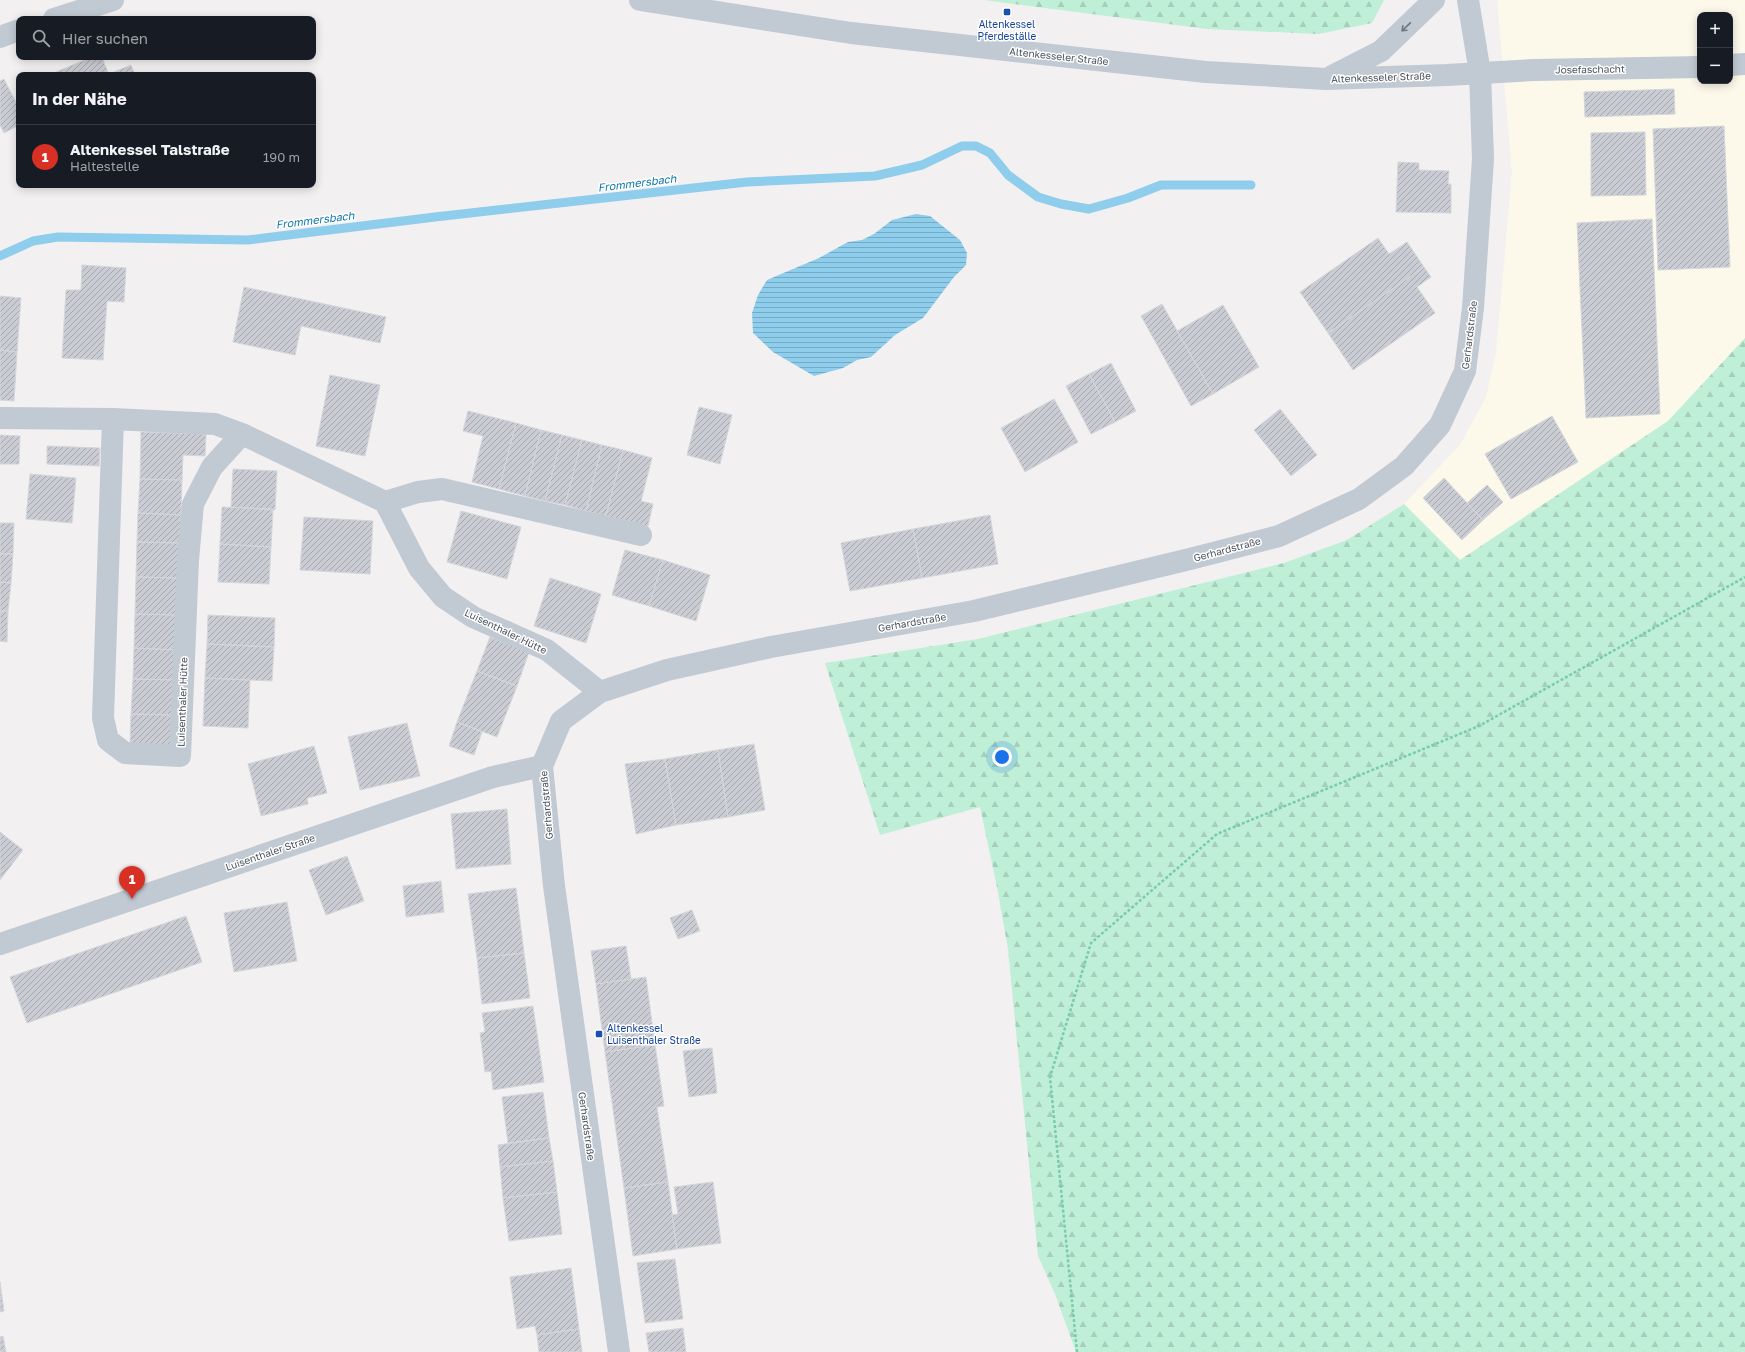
<!DOCTYPE html>
<html lang="de">
<head>
<meta charset="utf-8">
<style>
	:root { --surface:#171b24; --page:#20242c; --text:#f1f3f6; --muted:#9ea1a6; --line:#363941; --accent:#d93025 }
	body { margin:0; font-family:"Golos Text",sans-serif; background:var(--page); color:var(--text) }
	.controls { position:absolute; right:12px; top:12px; display:grid; overflow:hidden; border-radius:8px; box-shadow:0 2px 10px #0003 }
	.controls button { width:36px; height:36px; display:grid; place-items:center; padding:0; border:0; border-bottom:1px solid var(--line); background:var(--surface); color:var(--text); font:20px sans-serif }
	.you { position:absolute; left:1002px; top:757px; width:14px; height:14px; margin:-10px; border:3px solid #fff; border-radius:50%; background:#1a73e8; box-shadow:0 0 0 6px #1a73e833 }
	.badge { display:grid; place-items:center; width:26px; height:26px; border-radius:50%; background:var(--accent); color:#fff; font-size:13px; font-weight:700 }
	.pin { position:absolute; translate:-50% -33px; filter:drop-shadow(0 1px 2px #0008) }
	.pin::after { content:''; position:absolute; top:21px; width:14px; height:12px; background:inherit; clip-path:polygon(0 0,100% 0,50% 100%) }
	.list { margin:0; padding:0; list-style:none }
	h2 { display:flex; justify-content:space-between; align-items:center; height:52px; margin:0; padding:0 16px; font-size:17px }
	h2 small { font-size:13px; font-weight:400; color:var(--muted) }
	.list li { display:grid; grid-template-columns:26px 1fr auto; gap:12px; align-items:center; box-sizing:border-box; height:64px; padding:0 16px; border-top:1px solid var(--line) }
	.list b { display:block; font-size:15px; white-space:nowrap }
	.list p { margin:0; font-size:13px; white-space:nowrap; color:var(--muted) }
	.list em { font-size:13px; font-style:normal; color:var(--muted) }
	.icon { flex:none; width:22px; height:22px; fill:none; stroke:currentColor; stroke-width:2; stroke-linecap:round; stroke-linejoin:round }
	.map { position:relative; flex:none; width:1745px; height:1352px; overflow:hidden }
	.search { position:absolute; background:var(--surface); box-shadow:0 2px 10px #0003; left:16px; top:16px; width:300px; height:44px; display:flex; align-items:center; gap:10px; box-sizing:border-box; padding:0 14px; border-radius:8px; color:var(--muted); font-size:15px }
	.panel { position:absolute; background:var(--surface); box-shadow:0 2px 10px #0003; left:16px; top:72px; width:300px; height:116px; border-radius:8px }
	.map>svg:first-child { display:block }
	.commercial { fill:#fcf9eb; fill-rule:evenodd }
	.forest { fill:url(#forest-firs) }
	.water { fill:url(#water-rules) }
	.lines { fill:none; stroke-linecap:round; stroke-linejoin:round }
	.stream { stroke:#8ecdeb; stroke-width:9 }
	.building { fill:url(#building-hatch); stroke:#d4d6db }
	.path { stroke:#78ccac; stroke-width:2.5; stroke-dasharray:3 2; stroke-linecap:butt }
	.minor { stroke:#c1c9d2; stroke-width:22 }
	.oneway { stroke:#6c7580 }
	.transit-dot { fill:#1a4fb4; stroke:#fff; stroke-width:1.5 }
	.labels { text-anchor:middle; stroke-width:3; stroke-linejoin:round; paint-order:stroke }
	.transit-label { font-size:10px; fill:#164399; stroke:#fff }
	.street-label { font-size:10px; fill:#48515d; stroke:#fff }
	.water-label { font-size:11px; font-style:italic; fill:#0f78aa; stroke:#fff }
</style>
</head>
<body>
<div class="map">
<svg width="1745" height="1352" viewBox="0 0 1745 1352">
	<defs>
		<pattern id="forest-firs" width="22" height="20" patternUnits="userSpaceOnUse"><rect width="22" height="20" fill="#c0efd7"/><path d="M5 1l3.5 6h-7zM16 11l3.5 6h-7z" fill="#a6cfbb"/></pattern>
		<pattern id="water-rules" width="6" height="5" patternUnits="userSpaceOnUse"><rect width="6" height="5" fill="#8ecdeb"/><path d="M0 2.5h6" fill="none" stroke="#76a9c2"/></pattern>
		<pattern id="building-hatch" width="6" height="6" patternUnits="userSpaceOnUse"><rect width="6" height="6" fill="#caccd3"/><path d="M-1 1l2-2M0 6l6-6M5 7l2-2" fill="none" stroke="#a6a8ae"/></pattern>
	</defs>
	<rect width="100%" height="100%" fill="#f2f0f0"/>
	<path class="commercial" d="M1497 0H1745V338L1668 421 1460 560 1404 504 1460 445 1486 397 1496 353 1512 172ZM1700 15H1730V81H1700Z"/>
	<path class="forest" d="M984 0H1384L1372 23 1319 34 1207 29Z
		M1745 338V1352H1076L1055 1294 1038 1256 1008 949 997 887 980 807 880 835 825 663 978 639 1284 563 1347 540 1404 504 1460 560 1668 421Z"/>
	<path class="water" d="M916 214 930 216 960 240 967 253 966 265 954 277 923 318 895 335 871 357 857 360 843 368 814 376 773 352 753 333 752 313 758 295 767 280 819 258 848 242 862 240 874 234 892 220Z"/>
	<g class="lines">
		<path class="stream" d="M0 256 33 241 58 237 248 240 435 217 747 182 875 176 922 165 962 146H976L990 153 1008 175 1038 197 1061 204 1089 209 1128 198 1161 185H1251"/>
	</g>
	<path class="building" d="M92 57H102L109 75H51V74Z
		M131 65 135 75H115L114 72Z
		M4 79 19 108V125L4 133 0 125V81Z
		M1674 89 1675 114 1585 117 1584 92Z
		M1724 126 1730 267 1658 270 1653 129Z
		M1645 132 1646 195 1591 196V133Z
		M1398 162 1419 163V170L1449 171 1448 184H1451V213L1396 212Z
		M1652 219 1660 414 1586 418 1577 223Z
		M1378 238 1389 254 1407 242 1424 267 1328 333 1300 292Z
		M82 265 126 268 124 302 107 301 103 360 62 358 66 290H81Z
		M1424 267 1431 277 1417 287 1435 313 1353 370 1328 333Z
		M244 287 386 317 380 343 301 326 295 355 233 342Z
		M0 296 21 298 17 352 0 350Z
		M1162 304 1213 394 1191 406 1141 316Z
		M1223 305 1259 367 1213 394 1177 331Z
		M0 350 17 352 14 401 0 400Z
		M1111 363 1136 411 1115 422 1089 374Z
		M1089 374 1115 422 1091 434 1066 386Z
		M330 375 380 385 365 456 316 446Z
		M1054 399 1078 442 1025 472 1001 428Z
		M699 407 732 415 720 464 687 455Z
		M1280 409 1317 455 1291 476 1254 430Z
		M468 411 516 423 499 489 472 482 483 436 463 431Z
		M1552 416 1578 462 1511 499 1485 454Z
		M516 423 541 430 525 496 499 489Z
		M541 430 562 435 545 501 525 496Z
		M141 432 206 434 205 456 183 455 182 480 140 479Z
		M0 435 20 436 19 464H0Z
		M562 435 582 440 565 505 545 501Z
		M582 440 602 445 586 511 565 505Z
		M602 445 623 450 606 516 586 511Z
		M47 446 100 448 99 466 47 464Z
		M623 450 652 458 641 501 653 504 648 526 606 516Z
		M233 469 277 471 275 510 231 507Z
		M30 474 76 478 72 523 26 519Z
		M1444 478 1483 520 1462 540 1423 498Z
		M140 479 182 480 181 515 138 513Z
		M1487 485 1503 502 1483 520 1467 503Z
		M222 507 273 509 271 547 220 544Z
		M461 511 521 527 507 579 447 562Z
		M138 513 181 515 180 543 137 542Z
		M990 515 998 564 922 578 913 529Z
		M304 517 373 521 370 574 300 570Z
		M0 523H14L13 554H0Z
		M913 529 922 578 850 591 841 543Z
		M137 542 180 543 179 578 136 577Z
		M220 544 271 547 269 584 218 582Z
		M625 550 663 560 649 606 612 595Z
		M0 554H13L11 583 0 582Z
		M663 560 710 575 696 621 649 606Z
		M136 577 179 578 177 615 135 614Z
		M550 578 601 594 586 643 534 626Z
		M0 582 11 583 8 611H0Z
		M0 611H8L7 642 0 641Z
		M135 614 177 615V650L134 648Z
		M208 615 275 618 274 647 207 644Z
		M490 637 529 652 517 686 477 671Z
		M207 644 274 647 272 681 205 678Z
		M134 648 177 650 176 680 133 679Z
		M477 671 517 686 497 737 457 722Z
		M205 678 250 680 248 728 203 726Z
		M133 679 176 680 174 715 131 714Z
		M131 714 174 715 173 745 130 744Z
		M457 722 482 732 474 755 449 746Z
		M407 723 420 776 360 790 348 737Z
		M754 744 765 810 728 817 718 750Z
		M314 746 327 793 307 798 308 804 261 816 248 764Z
		M718 750 728 817 676 825 665 759Z
		M665 759 676 825 636 834 625 764Z
		M507 809 511 864 456 869 451 814Z
		M0 832 23 850 0 880Z
		M347 856 364 901 326 915 309 870Z
		M441 881 444 912 406 917 403 886Z
		M516 888 524 953 477 958 468 894Z
		M287 902 297 961 234 972 224 913Z
		M692 910 700 931 678 939 670 918Z
		M186 916 202 962 27 1023 10 977Z
		M626 946 631 979 596 984 591 951Z
		M524 953 530 998 482 1004 477 958Z
		M646 977 655 1045 605 1052 596 984Z
		M533 1006 544 1082 493 1090 491 1071 485 1072 480 1033 485 1032 482 1013Z
		M655 1045 664 1106 657 1107 668 1182 624 1188 605 1052Z
		M712 1048 717 1093 689 1097 683 1051Z
		M543 1092 549 1138 508 1143 502 1097Z
		M549 1138 553 1161 500 1167 498 1145Z
		M553 1161 557 1192 503 1198 500 1167Z
		M668 1182 677 1249 633 1256 624 1188Z
		M713 1182 721 1243 677 1249 672 1215 678 1214 674 1187Z
		M557 1192 562 1234 509 1241 503 1198Z
		M675 1259 683 1319 645 1323 637 1263Z
		M571 1268 579 1329 537 1335 535 1326 517 1329 510 1277Z
		M0 1282 4 1311 0 1312Z
		M683 1328 686 1352H649L646 1333Z
		M579 1329 582 1352H539L537 1335Z
		M3 1336 6 1352H0V1337Z"/>
	<g class="lines">
		<path class="path" d="M1077 1352 1050 1077 1091 943 1217 834 1479 726 1745 577"/>
		<path class="minor" d="M640 0 851 33 1206 72 1326 79 1447 75 1534 70 1700 67
			M54 19 113 0
			M0 37 19 30
			M1730 65 1745 64
			M1332 76 1381 51 1434 0
			M0 418 113 419 215 424 242 434 385 502 419 568 443 597 473 617 547 650 600 692
			M113 419 103 718 108 740 125 753 180 756 188 560 193 504 212 467 242 434
			M385 502 418 492 442 489 641 535
			M0 944 493 777 542 766
			M619 1352 554 886 542 766 561 721 600 692 667 670 771 647 974 611 1190 559 1279 536 1359 499 1404 466 1440 425 1465 371 1473 308 1483 159 1480 73 1468 0"/>
	</g>
	<defs><path id="oneway-shaft" d="M-6 0H5M1.5-3L5.5 0L1.5 3" fill="none" stroke-width="1.6" stroke-linecap="round" stroke-linejoin="round"/></defs>
	<use class="oneway" href="#oneway-shaft" transform="translate(1406 27) rotate(136)"/>
	<g class="transit-dot">
		<rect x="1003" y="8" width="8" height="8" rx="2"/>
		<rect x="595" y="1030" width="8" height="8" rx="2"/>
	</g>
	<g class="labels">
		<g class="transit-label">
			<text x="1007" y="28">Altenkessel<tspan x="1007" dy="12">Pferdeställe</tspan></text>
			<text x="607" y="1032" text-anchor="start">Altenkessel<tspan x="607" dy="12">Luisenthaler Straße</tspan></text>
		</g>
		<g class="street-label">
			<text transform="translate(1059 56) rotate(6)" y="4">Altenkesseler Straße</text>
			<text transform="translate(1590 69) rotate(-1)" y="4">Josefaschacht</text>
			<text transform="translate(1381 77) rotate(-2)" y="4">Altenkesseler Straße</text>
			<text transform="translate(1469 335) rotate(-83)" y="4">Gerhardstraße</text>
			<text transform="translate(1227 549) rotate(-15)" y="4">Gerhardstraße</text>
			<text transform="translate(912 622) rotate(-10)" y="4">Gerhardstraße</text>
			<text transform="translate(506 631) rotate(26)" y="4">Luisenthaler Hütte</text>
			<text transform="translate(182 702) rotate(-88)" y="4">Luisenthaler Hütte</text>
			<text transform="translate(546 805) rotate(-95)" y="4">Gerhardstraße</text>
			<text transform="translate(270 852) rotate(-19)" y="4">Luisenthaler Straße</text>
			<text transform="translate(587 1126) rotate(82)" y="4">Gerhardstraße</text>
		</g>
		<g class="water-label">
			<text transform="translate(637 183) rotate(-7)" y="4">Frommersbach</text>
			<text transform="translate(315 220) rotate(-7)" y="4">Frommersbach</text>
		</g>
	</g>
</svg>
<div class="controls">
<button>+</button>
<button>−</button>
</div>
<div class="you"></div>
<div class="pin badge" style="left:132px;top:899px">1</div>
<div class="search"><svg class="icon" aria-label="search" viewBox="0 0 24 24"><circle cx="10" cy="10" r="6"/><path d="M15 15l6 6"/></svg>Hier suchen</div>
<section class="panel">
<h2>In der Nähe<small></small></h2>
<ul class="list">
<li><span class="badge">1</span><div><b>Altenkessel Talstraße</b><p>Haltestelle</p></div><em>190 m</em></li>
</ul>
</section>
</div>
</body>
</html>
